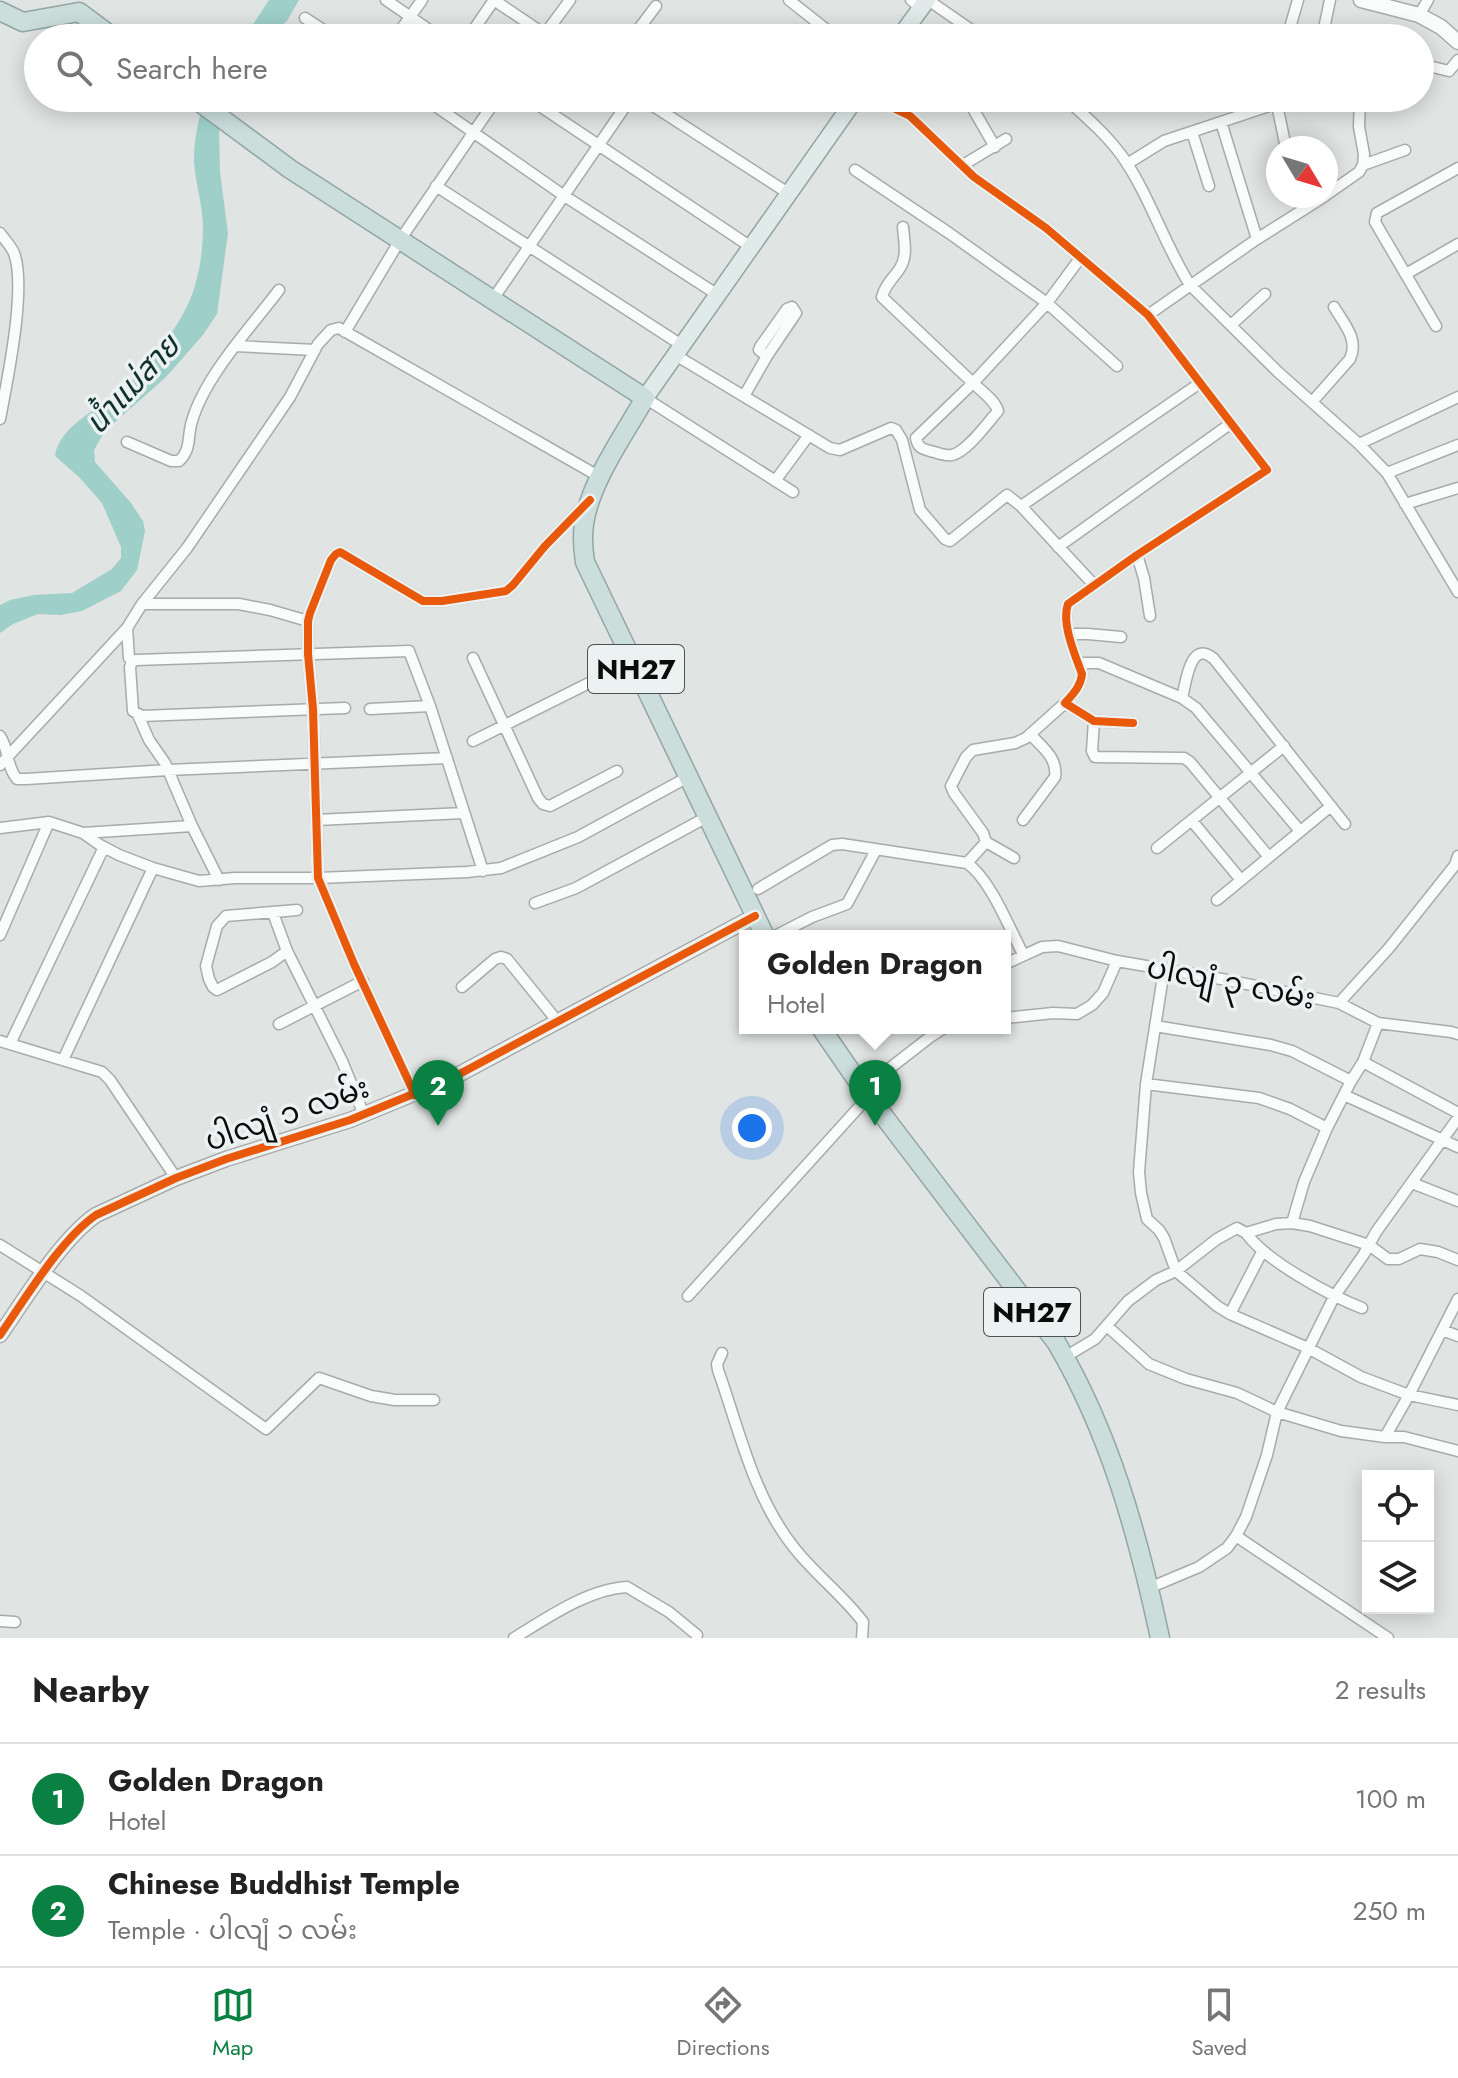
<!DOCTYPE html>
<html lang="en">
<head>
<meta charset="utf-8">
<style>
	:root { --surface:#fff; --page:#f6f6f6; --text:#222; --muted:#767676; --line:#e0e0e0; --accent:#0b8043 }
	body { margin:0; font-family:Jost,"Noto Sans Myanmar","Noto Sans Thai",sans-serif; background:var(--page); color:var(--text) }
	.controls { position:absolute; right:24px; bottom:24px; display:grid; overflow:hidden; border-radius:0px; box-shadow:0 4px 20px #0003 }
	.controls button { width:72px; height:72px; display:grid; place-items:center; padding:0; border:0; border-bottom:2px solid var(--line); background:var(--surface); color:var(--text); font:40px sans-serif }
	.compass { position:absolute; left:1266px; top:136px; width:72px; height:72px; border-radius:50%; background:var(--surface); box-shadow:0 4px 20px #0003; rotate:128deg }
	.you { position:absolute; left:752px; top:1128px; width:28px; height:28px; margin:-20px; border:6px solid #fff; border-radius:50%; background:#1a73e8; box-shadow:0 0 0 12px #1a73e833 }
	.badge { display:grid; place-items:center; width:52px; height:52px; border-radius:50%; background:var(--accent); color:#fff; font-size:26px; font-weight:700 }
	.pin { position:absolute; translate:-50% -66px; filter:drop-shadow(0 2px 4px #0008) }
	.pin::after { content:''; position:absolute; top:42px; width:28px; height:24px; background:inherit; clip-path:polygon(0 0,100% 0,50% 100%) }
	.popup { position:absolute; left:739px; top:930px; width:272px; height:104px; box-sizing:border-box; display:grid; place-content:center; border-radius:0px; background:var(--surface); filter:drop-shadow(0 2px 6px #0005); font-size:26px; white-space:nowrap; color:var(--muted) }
	.popup b { font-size:30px; color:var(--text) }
	.popup::after { content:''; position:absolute; left:50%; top:100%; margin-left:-16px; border:16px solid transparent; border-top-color:var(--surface) }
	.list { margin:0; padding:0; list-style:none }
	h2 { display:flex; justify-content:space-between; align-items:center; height:104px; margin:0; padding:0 32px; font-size:34px }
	h2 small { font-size:26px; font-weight:400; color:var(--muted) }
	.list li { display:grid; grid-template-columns:52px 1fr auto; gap:24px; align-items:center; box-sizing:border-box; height:112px; padding:0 32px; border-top:2px solid var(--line) }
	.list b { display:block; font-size:30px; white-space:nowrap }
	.list p { margin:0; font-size:26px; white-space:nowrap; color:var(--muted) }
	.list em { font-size:26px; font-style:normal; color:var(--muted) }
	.icon { flex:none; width:44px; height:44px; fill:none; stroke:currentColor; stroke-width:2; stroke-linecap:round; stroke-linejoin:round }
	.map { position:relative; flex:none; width:1458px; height:1638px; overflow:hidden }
	.search { position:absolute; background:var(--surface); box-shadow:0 4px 20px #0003; left:24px; right:24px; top:24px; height:88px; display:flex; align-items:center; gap:20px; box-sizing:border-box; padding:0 28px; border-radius:44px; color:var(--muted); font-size:30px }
	.sheet { height:328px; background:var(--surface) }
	nav { display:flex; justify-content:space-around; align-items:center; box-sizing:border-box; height:112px; border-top:2px solid var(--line); background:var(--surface); font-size:22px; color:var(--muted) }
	nav a { display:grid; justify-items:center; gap:4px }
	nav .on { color:var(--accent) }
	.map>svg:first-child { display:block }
	.water { fill:#9ecfc9 }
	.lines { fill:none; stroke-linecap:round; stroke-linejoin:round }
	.street-casing { stroke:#a9abab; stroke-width:13 }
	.secondary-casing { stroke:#a9abab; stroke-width:17 }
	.primary-casing { stroke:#92a6a4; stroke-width:19 }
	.highway-casing { stroke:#92a6a4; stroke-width:21 }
	.street { stroke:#fafbfb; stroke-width:10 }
	.secondary { stroke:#fafbfb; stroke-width:14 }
	.primary { stroke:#dfeae9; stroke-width:16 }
	.highway { stroke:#ccdedc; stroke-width:18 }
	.cycleway-casing { stroke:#ecf2f1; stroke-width:13 }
	.cycleway { stroke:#e8590c; stroke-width:8 }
	.labels { text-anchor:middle; stroke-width:7; stroke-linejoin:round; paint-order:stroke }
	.shield { fill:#ecf2f1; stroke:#4e5151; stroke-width:2 }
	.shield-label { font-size:28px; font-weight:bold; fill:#0a0c0c }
	.street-label { font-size:30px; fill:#0a0c0c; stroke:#ecf2f1 }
	.water-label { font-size:32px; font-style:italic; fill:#10322f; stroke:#ecf2f1 }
</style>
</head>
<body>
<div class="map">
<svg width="1458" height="1638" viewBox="0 0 1458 1638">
	<rect width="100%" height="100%" fill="#e0e4e3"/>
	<path class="water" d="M269 0H299L287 21 266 38H231L240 30 254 23Z
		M201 111 219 124 220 172 228 233 217 314 203 335 165 378 105 431 94 450 95 462 131 503 143 521 145 531 137 570 121 591 82 611 61 615 38 614 13 624 0 633V605L10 600 34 595 72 593 112 569 121 558V547L102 503 79 477 55 456C59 424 107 405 128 384 152 361 176 331 190 300 199 278 203 251 203 227 203 205 195 183 194 160 194 143 197 128 201 111Z"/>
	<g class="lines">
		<g class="street-casing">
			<path id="street" d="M386 0 441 38
				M494 0 550 38
				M789 0 837 38
				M911 0 921 8
				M928 0 983 38
				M1419 15 1428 0
				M305 18 335 38
				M395 38 422 0
				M468 38 494 0
				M542 38 570 0
				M632 38 656 6
				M1287 38 1298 0
				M1324 38 1325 24 1330 0
				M1420 64 1449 71 1458 60
				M424 98 563 195 718 295
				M528 98 751 247
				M641 98 788 193
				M872 98 910 116 974 177 1046 228 1148 315 1267 470 1137 555 1068 604C1061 623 1075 655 1082 674 1081 686 1073 694 1065 703L1094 721 1133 723
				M1065 98C1085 116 1106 134 1122 156 1150 196 1164 244 1190 285L1278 372 1359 444 1387 473 1458 592
				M1276 100 1286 148
				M972 107 995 147
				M1221 122 1257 239
				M1192 132 1209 186
				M1127 164 1164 141 1275 104
				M963 165 1006 139
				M1363 165 1405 150
				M855 170 949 233 1047 303 1117 366
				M436 186 683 346
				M1326 195 1359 172 1363 165 1364 154 1359 127 1360 98
				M903 227C904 241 908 256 900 268 894 278 885 284 882 297L973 383C981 391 995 400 998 411 988 422 967 452 952 455 946 456 940 454 934 452 923 449 918 449 916 438L973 383 1047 303 1081 257
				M0 233C4 239 11 246 14 253 27 288 7 381 0 419
				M1406 274 1458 244
				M493 299 631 98
				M1148 315 1257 239 1325 196
				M1231 325 1265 294
				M1436 326 1375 222 1377 213 1458 168
				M345 332 400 240 497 98
				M235 346 315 350
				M677 356 830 448 840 450 891 428 896 430 902 440 920 510 945 539 950 541 955 537 1007 495 1021 506 1094 585
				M744 396 767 356 796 313 792 307 787 309 760 347 759 350 767 356
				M645 398 793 492
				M1312 402 1350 359C1359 339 1344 324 1334 307
				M127 442 171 461H179C192 449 187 436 192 421 205 376 251 327 279 290
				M1359 444 1458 397
				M1387 473 1458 445
				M775 481 809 435
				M1405 504 1458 488
				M1021 506 1200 383
				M1058 547 1230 424
				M1137 555 1144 578 1150 616
				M142 604H239L270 610 308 621
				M1069 634H1088L1121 637
				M473 658 538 798 543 804 550 806 617 771
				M132 662 129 658 127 628 142 604 187 548 290 397 318 344 331 330 339 328 600 477
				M1078 663H1099L1182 698 1196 708 1300 831
				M1182 698C1186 683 1190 638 1214 659L1345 824
				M345 708 142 716 133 711 130 667 132 662 136 660 409 651 430 706 483 871
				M370 709 430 706
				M138 715 149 740 165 763 192 826 219 880
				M1094 721 1092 751 1095 757 1184 758 1190 762 1269 857
				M0 736C9 749 6 766 17 779H26L168 770 447 758
				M473 741 633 661
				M0 765 127 628
				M316 820 464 813
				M1023 820 1055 777C1058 758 1042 747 1030 734
				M1192 821 1241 880
				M0 828 49 822 83 833 100 845 119 855 153 868 199 881 235 878H318L467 872 501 868 578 837 688 777
				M83 833 192 826
				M1157 848 1284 746
				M1014 858 986 842 983 833 954 793 951 786 966 757 973 750 1015 743 1026 738 1065 703
				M967 863 986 842
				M758 889 832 845 842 844 967 863C991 880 1009 928 1023 954
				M1217 900 1331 806
				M535 903 576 888 707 817
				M273 913 287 951 342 1061 364 1115
				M0 935 49 822
				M775 936 812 917 847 904 876 850
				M287 951 272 962 217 990 213 987 209 979 206 966 217 926 226 916 297 910
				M1005 964 1042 947 1058 946 1117 961 1227 980 1339 1003 1378 1023 1451 1032 1458 1034
				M1164 970 1146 1084 1139 1172 1141 1193 1147 1219 1159 1230 1164 1238 1176 1271 1217 1306 1230 1314 1308 1348 1361 1377 1409 1395 1458 1405
				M462 987 495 959 501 957 507 959 558 1022
				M1339 1003 1389 948 1455 865 1458 856
				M1005 1018 1053 1013 1077 1014 1092 1005 1103 993 1117 961
				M279 1024 363 981
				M1155 1026 1271 1045 1292 1051 1351 1081
				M0 1041 102 1072 110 1080 176 1178
				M10 1044 104 847
				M63 1060 153 868
				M1363 1062 1458 1113
				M1146 1084 1259 1098 1290 1109 1327 1128
				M863 1089 930 1037 944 1028
				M415 1095 354 964 318 878 313 709 308 654V621L310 613 331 560 336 554 340 552 423 601H442L506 591 513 585 545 546 585 505
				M1344 1095 1458 1147
				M1412 1183 1458 1201
				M1292 1223 1304 1182 1327 1128 1351 1081 1363 1062 1378 1023
				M1246 1233C1266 1261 1329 1295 1362 1308
				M0 1245 81 1296 266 1429 319 1378 371 1396 395 1400H434
				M688 1296 869 1096
				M1230 1314 1262 1252
				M1107 1326 1149 1364 1186 1379 1237 1393 1277 1412 1341 1431 1385 1437H1404L1458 1451
				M1442 1330 1458 1336
				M722 1353 717 1364 718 1370C739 1429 753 1495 792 1545 813 1573 842 1594 863 1622L862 1638
				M1065 1357 1095 1339 1128 1301 1156 1280 1176 1271 1217 1239 1237 1228 1246 1233 1276 1224 1292 1223 1310 1226 1369 1245 1388 1259H1399L1420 1249 1438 1252 1458 1260
				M1385 1437 1409 1395 1458 1299
				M1236 1536 1388 1638
				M1149 1588 1199 1567 1227 1548 1236 1536 1246 1517 1267 1455 1277 1412 1334 1297 1364 1254 1376 1232 1458 1118
				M0 1621 15 1622
				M514 1638C547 1618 588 1589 627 1587L669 1612 697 1635"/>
		</g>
		<g class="secondary-casing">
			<path id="secondary" d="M1361 0 1419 15 1441 27 1458 42
				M0 1335C25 1299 61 1239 96 1215L176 1178 226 1159 350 1120 452 1078 755 916"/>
		</g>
		<g class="primary-casing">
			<path id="primary" d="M899 38 927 0
				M645 398 856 98"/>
		</g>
		<g class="highway-casing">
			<path id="highway" d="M0 11 23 22 79 12 114 38
				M194 98 290 169 645 398C624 435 590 482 584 524 582 537 583 549 585 562L765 936
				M821 1028 863 1089 1056 1342C1110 1433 1138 1535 1160 1638"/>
		</g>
		<use href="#street" class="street"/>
		<use href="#secondary" class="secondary"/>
		<use href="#primary" class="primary"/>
		<use href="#highway" class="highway"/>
		<g class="cycleway-casing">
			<path id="cycleway" d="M872 98 910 116 974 177 1046 228 1148 315 1267 470 1137 555 1068 604C1061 623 1075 655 1082 674 1081 686 1073 694 1065 703L1094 721 1133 723
				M415 1095 354 964 318 878 313 709 308 654V621L310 613 331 560 336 554 340 552 423 601H442L506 591 513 585 545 546 590 500
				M0 1335C25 1299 61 1239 96 1215L176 1178 226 1159 350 1120 452 1078 755 916"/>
		</g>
		<use href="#cycleway" class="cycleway"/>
	</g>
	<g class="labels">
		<g class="shield">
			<rect x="588" y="645" width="96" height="48" rx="6"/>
			<rect x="984" y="1288" width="96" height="48" rx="6"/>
		</g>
		<g class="shield-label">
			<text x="636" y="679">NH27</text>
			<text x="1032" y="1322">NH27</text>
		</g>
		<g class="street-label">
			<text transform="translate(1231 983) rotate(11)" y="10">ပါလျံ ၃ လမ်း</text>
			<text transform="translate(287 1114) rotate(-19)" y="10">ပါလျံ ၁ လမ်း</text>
		</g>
		<g class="water-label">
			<text transform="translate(132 384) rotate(-47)" y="11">น้ำแม่สาย</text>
		</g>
	</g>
</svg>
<div class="controls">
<button><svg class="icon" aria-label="locate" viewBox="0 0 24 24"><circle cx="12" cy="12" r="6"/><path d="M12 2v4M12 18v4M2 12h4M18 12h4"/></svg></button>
<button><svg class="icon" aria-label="layers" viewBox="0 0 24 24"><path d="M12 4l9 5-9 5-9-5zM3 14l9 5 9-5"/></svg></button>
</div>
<svg class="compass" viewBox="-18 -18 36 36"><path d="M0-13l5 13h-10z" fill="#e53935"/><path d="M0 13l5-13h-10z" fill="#767676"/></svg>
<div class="you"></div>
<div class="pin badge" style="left:875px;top:1126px">1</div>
<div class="popup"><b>Golden Dragon</b>Hotel</div>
<div class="pin badge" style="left:438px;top:1126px">2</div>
<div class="search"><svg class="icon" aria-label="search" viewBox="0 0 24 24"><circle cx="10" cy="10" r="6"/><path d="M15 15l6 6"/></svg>Search here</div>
</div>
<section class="sheet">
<h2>Nearby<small>2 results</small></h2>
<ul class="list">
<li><span class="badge">1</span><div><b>Golden Dragon</b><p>Hotel</p></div><em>100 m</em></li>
<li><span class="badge">2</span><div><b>Chinese Buddhist Temple</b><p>Temple · ပါလျံ ၁ လမ်း</p></div><em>250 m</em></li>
</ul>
</section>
<nav>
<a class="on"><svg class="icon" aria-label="map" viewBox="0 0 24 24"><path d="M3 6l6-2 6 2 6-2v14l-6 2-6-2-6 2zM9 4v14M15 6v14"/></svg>Map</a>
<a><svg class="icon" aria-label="directions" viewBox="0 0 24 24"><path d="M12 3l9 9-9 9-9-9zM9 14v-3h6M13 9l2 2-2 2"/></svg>Directions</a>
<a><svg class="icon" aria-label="saved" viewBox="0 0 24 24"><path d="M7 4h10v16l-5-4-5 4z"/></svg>Saved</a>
</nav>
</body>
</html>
